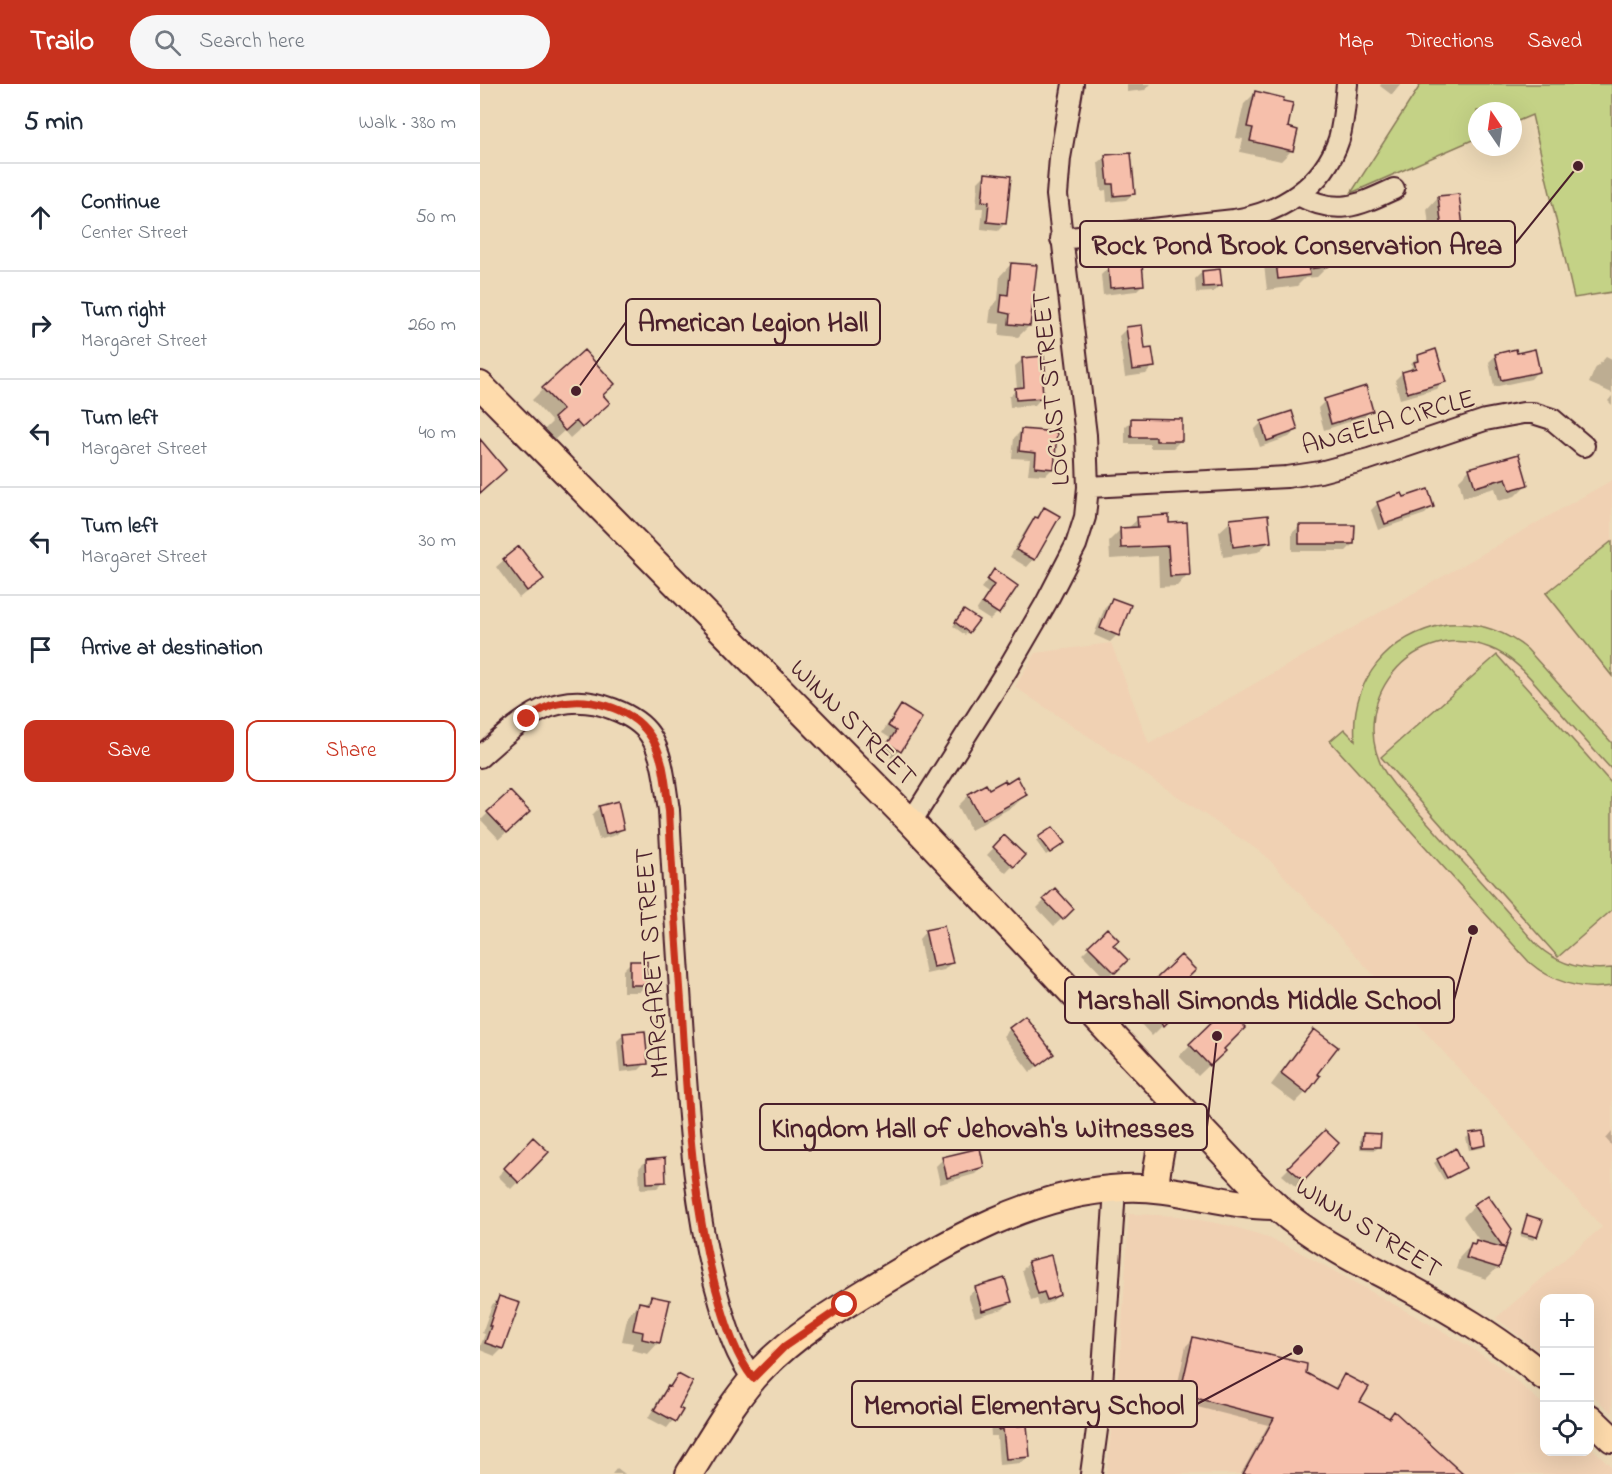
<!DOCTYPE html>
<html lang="en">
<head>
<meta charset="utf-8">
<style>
	:root { --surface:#fff; --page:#f6f6f7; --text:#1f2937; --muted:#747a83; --line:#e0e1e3; --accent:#c8321e }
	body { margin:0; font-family:"Indie Flower",sans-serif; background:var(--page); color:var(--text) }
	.controls { position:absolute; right:18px; bottom:18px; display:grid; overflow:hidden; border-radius:12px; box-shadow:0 6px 24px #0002 }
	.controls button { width:54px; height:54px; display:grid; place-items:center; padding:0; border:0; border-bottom:2px solid var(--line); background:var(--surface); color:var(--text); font:30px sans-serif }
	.compass { position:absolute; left:988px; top:18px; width:54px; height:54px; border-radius:50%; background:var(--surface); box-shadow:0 6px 24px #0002; rotate:347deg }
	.stop { position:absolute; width:18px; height:18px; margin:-14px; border:4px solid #c8321e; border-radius:50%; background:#fff }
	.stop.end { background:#c8321e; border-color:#fff; box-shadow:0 2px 6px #0008 }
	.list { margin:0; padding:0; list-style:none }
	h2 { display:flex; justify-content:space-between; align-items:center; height:78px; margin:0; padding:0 24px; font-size:26px }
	h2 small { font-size:20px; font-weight:400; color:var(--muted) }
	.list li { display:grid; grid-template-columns:39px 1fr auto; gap:18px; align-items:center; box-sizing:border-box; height:108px; padding:0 24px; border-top:2px solid var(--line) }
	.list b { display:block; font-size:22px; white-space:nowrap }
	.list p { margin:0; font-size:20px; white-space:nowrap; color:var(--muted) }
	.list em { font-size:20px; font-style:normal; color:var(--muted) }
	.actions { display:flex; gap:12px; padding:18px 24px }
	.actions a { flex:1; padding:14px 0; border:2px solid var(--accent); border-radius:12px; text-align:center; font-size:21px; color:var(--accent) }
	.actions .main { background:var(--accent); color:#fff }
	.icon { flex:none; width:33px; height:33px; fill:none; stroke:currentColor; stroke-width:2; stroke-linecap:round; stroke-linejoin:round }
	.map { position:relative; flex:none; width:1132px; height:1390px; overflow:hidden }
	header { display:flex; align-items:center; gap:36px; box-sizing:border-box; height:84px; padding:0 30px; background:var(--accent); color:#fff }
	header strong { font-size:28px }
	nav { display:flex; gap:33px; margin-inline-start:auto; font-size:21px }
	.search { width:420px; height:54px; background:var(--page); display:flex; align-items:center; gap:15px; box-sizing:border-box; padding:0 21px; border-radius:33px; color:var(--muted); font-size:22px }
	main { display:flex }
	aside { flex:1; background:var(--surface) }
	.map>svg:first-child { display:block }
	.built { fill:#f0d1b3 }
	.green { fill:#c4d286; stroke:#877858; stroke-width:1.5 }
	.shadow { fill:#0003; fill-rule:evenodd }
	.building { fill:#f6bfab; stroke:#4a1f2b; stroke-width:1.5 }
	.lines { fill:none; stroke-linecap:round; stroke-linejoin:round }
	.minor-casing { stroke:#4a1f2b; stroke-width:24 }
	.major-casing { stroke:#4a1f2b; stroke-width:30 }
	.minor { stroke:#edd9b7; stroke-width:20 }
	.major { stroke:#fedbac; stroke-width:26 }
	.route { stroke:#c8321e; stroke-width:8 }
	.labels { text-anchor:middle; stroke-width:4.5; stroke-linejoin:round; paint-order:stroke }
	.street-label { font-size:27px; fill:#4a1f2b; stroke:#edd9b7 }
	.leader { fill:none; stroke:#4a1f2b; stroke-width:2 }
	.callout-dot { fill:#4a1f2b; stroke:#edd9b7; stroke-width:2 }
	.callout { fill:#edd9b7; stroke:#4a1f2b; stroke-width:2 }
	.callout-label { font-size:28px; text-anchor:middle; font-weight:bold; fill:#4a1f2b }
</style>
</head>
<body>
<header>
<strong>Trailo</strong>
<div class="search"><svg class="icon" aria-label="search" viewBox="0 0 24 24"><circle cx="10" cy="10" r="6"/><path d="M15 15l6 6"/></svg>Search here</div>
<nav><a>Map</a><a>Directions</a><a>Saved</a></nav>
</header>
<main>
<aside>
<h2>5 min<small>Walk · 380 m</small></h2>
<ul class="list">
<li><svg class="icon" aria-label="ahead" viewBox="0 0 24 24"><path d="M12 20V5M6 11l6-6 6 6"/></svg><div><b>Continue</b><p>Center Street</p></div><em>50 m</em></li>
<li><svg class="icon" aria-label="right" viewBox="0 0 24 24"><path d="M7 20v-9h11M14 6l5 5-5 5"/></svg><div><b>Turn right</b><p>Margaret Street</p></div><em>260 m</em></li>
<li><svg class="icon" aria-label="left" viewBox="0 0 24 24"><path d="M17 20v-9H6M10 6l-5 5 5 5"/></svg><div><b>Turn left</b><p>Margaret Street</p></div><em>40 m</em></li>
<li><svg class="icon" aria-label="left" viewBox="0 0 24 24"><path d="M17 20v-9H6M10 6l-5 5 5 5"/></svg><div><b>Turn left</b><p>Margaret Street</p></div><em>30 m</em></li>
<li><svg class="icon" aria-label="arrive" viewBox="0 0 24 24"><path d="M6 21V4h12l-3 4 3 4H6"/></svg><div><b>Arrive at destination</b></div></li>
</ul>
<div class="actions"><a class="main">Save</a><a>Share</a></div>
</aside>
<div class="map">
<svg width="1132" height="1390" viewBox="0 0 1132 1390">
	<rect width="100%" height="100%" fill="#edd9b7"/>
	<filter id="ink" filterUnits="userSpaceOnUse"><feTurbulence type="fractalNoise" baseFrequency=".0167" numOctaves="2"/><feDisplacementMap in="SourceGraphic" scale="12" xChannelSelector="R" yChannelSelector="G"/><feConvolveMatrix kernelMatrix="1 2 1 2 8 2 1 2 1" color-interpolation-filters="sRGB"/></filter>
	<g filter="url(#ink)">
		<path class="built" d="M1132 396V1329L1110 1309V1214H1064V1271L1016 1234 1122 1143 785 771 535 603 555 569 631 559 669 660Z
			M649 1130 699 1132 751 1142 781 1151 814 1165 982 1258 1020 1283 1064 1321V1368H1110V1362L1132 1383V1390H626L640 1275Z"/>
		<path class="green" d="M941 0H1132V208L1094 214 1052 31 1033 39V27H997V54L871 109Z
			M1132 457V592L1066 509Z
			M967 540C996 538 1024 546 1047 565L1132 659V686C1113 665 1093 643 1074 621 1055 600 1037 574 1010 564 925 531 857 633 914 701L1058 862C1079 881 1104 887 1132 884V902C1102 907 1072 898 1049 878L850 657 864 645 875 656C870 596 908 551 967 540Z
			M1017 571 1132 700V826L1078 873 901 673Z"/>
		<path class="shadow" d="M647 0H671L665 6 647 8Z
			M901 0H921L912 11 900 2Z
			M775 9 812 66 801 77 760 68 763 55 756 54 764 20Z
			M626 72 654 109 646 116 627 118 626 106 621 107 618 79Z
			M505 91 525 139 518 147 501 145 503 124H496L498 98Z
			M958 113 984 168 973 179 954 182 947 125Z
			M796 170 848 182 837 193 825 194 817 202 787 206 784 181Z
			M531 180 549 242 538 253 519 251 520 240 509 239 511 223 518 216 520 192Z
			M628 184 663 200 656 207 623 211 621 191Z
			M722 188 740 201 733 208 716 209 715 195Z
			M646 245 664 267 673 282 666 290 645 293 639 252Z
			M1016 271 1058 287 1051 295 1014 303 1009 278Z
			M939 272 964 297 957 305 920 315 915 296 922 289 928 288 932 282 931 279Z
			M1126 273 1132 276V309L1109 299 1115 285Z
			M543 275 564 294 561 297 562 313 555 321 530 323 529 313 537 305 535 282ZM541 280H544L546 311H543Z
			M63 305 121 311 117 330 90 354 84 347 73 357 64 346 72 338 52 316Z
			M1132 312V321L1128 317Z
			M845 317 892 326 884 333 844 346 838 324Z
			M652 336 700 357 693 364H670V360H645V343Z
			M782 338 816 346 809 353 780 363 774 346Z
			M541 347 573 384 566 391 548 390 550 375 532 374 534 354Z
			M1038 371 1046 401 1035 412 1019 417 1015 404 983 413 979 396 990 385Z
			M923 415 952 423 945 430 898 446 891 426 898 419Z
			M564 425 578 433 554 475 547 483 530 473 548 442Z
			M658 435 688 441 708 490 697 502 679 503 678 472 630 475 629 457 640 446 647 445Z
			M751 437 790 457 778 468 743 473 739 448Z
			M820 442 873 460 866 467H812V449Z
			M24 476 62 495 39 514 16 483Z
			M514 487 536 502 517 529 510 536 496 527 508 509 501 504Z
			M633 515 637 551 630 558 614 551 625 523Z
			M481 531 497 537 485 551 473 542Z
			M421 623 419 667 412 674 402 667 410 654 402 649 414 630Z
			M546 710 534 722 491 746 478 722 489 711Z
			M137 719 143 744 136 751 119 756 112 731 119 724Z
			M8 729 41 735 19 755 1 736Z
			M524 753 543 771 526 789 507 771Z
			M559 754 580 762 566 771 556 757Z
			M575 806 592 825 574 842 557 824Z
			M627 846 631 861 646 876 626 895 602 870Z
			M446 847 471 879 464 886 446 890 439 855Z
			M701 873 683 916 695 929 672 952 660 939 665 934 652 920Z
			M150 879 166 901 159 908H143V886Z
			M530 945 572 970 550 988 523 952Z
			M834 947 835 990 826 1008 815 1019 791 1001 823 958Z
			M144 950 166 979 159 986 140 988 137 957Z
			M710 961 742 965 744 967 718 992 699 972Z
			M845 1048 857 1059 816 1103 802 1091Z
			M1132 1048V1062L1126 1055Z
			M883 1051 899 1063 895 1066 880 1065V1054Z
			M990 1051 1005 1061 1002 1064 989 1066 986 1054Z
			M53 1055 67 1068 31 1105 18 1092Z
			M463 1075 503 1082 495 1090 460 1100 456 1082Z
			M958 1076 981 1086 964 1096 954 1079Z
			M166 1077 184 1097 177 1104 160 1105 159 1084Z
			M994 1122 1030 1146 1018 1183 1006 1195 976 1185 980 1172 991 1160 997 1158 1001 1159 983 1133Z
			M1048 1133 1061 1137 1056 1153 1053 1156 1040 1152 1045 1136Z
			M549 1179 579 1211 571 1218 559 1222 557 1214 551 1216 542 1186Z
			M496 1205 530 1218 523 1225 495 1233 488 1212Z
			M19 1213 22 1265 15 1272 0 1266V1263L5 1250 2 1249 12 1221Z
			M171 1213 179 1258 168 1270 151 1266 153 1259 142 1257 148 1231 159 1220 164 1221Z
			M714 1254 853 1305 864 1292 878 1319 981 1390H761L788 1341 694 1317 706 1262Z
			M198 1292 197 1324 201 1326 187 1344 168 1334 181 1311Z
			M517 1330 537 1344 549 1372 541 1379 519 1381 517 1352H511L510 1337Z
			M137 1384 145 1390H132Z"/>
		<path class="building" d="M775 7 804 14 803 17 813 19 808 43 818 46 813 67 770 57 773 44 767 43Z
			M651 69 655 110 634 112 633 100H628L625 71Z
			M505 89 531 92 526 140 507 138 509 118 502 117Z
			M979 110 986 168 965 171 958 112Z
			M847 163 849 182 829 185 830 191 798 195 795 169Z
			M531 179 557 181 550 242 529 240 530 230 520 228 522 210 528 211Z
			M662 179 664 201 630 204 628 182Z
			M740 185 742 202 723 203 722 187Z
			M662 241 665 265 672 264 675 283 652 286 646 243Z
			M956 265 966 298 927 309 922 288 936 284 934 278 939 277 938 271Z
			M1036 265 1037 269 1055 265 1060 288 1021 296 1015 270Z
			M104 266 135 300 123 311 130 319 102 344 96 337 85 347 74 334 83 326 62 304Z
			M564 272 566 295H562L563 314 536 316 535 304 544 303 542 274Z
			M886 302 893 327 851 340 844 315Z
			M812 327 818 346 787 357 781 337Z
			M651 334 702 335V357H676V353H651Z
			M541 345 577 348 574 385 555 383 556 369 539 367Z
			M0 355 26 386 0 409Z
			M1039 370 1048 401 1030 406 1026 394 995 403 989 384Z
			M948 405 954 423 905 440 897 418 922 409 924 413Z
			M564 423 580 432 555 476 536 466 555 433 558 434Z
			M689 431V439L707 438 710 491 690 492 688 462 641 464 640 444 658 443 657 433Z
			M788 431 791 458 753 463 750 435Z
			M819 441H875L874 460H819Z
			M39 462 64 495 47 507 23 475Z
			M514 485 538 502 519 530 502 519 514 501 507 496Z
			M632 514 651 521 639 552 620 544Z
			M484 526 499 536 489 549 475 538Z
			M421 621 442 634 421 668 408 659 416 647 408 642Z
			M537 692 547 711 502 736 488 710 506 700 509 705 525 696 526 699Z
			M30 707 50 728 27 749 7 728Z
			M138 717 144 745 126 750 119 722Z
			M573 743 585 759 570 769 558 753Z
			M524 751 545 771 534 783 513 763Z
			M575 804 594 825 583 836 563 815Z
			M464 842 473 879 453 883 445 846Z
			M627 844 639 856 633 861 648 876 635 889 608 862Z
			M701 871 716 886 685 916 697 929 684 942 670 927 675 922 662 908Z
			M150 877H167V901H150Z
			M746 924 765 944 744 965 746 967 730 982 709 960Z
			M545 932 574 970 558 982 529 944Z
			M834 945 858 963 837 990 840 992 827 1009 801 989Z
			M165 947 168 980 146 982 143 949Z
			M845 1046 859 1059 824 1097 808 1083Z
			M1004 1047 1006 1061 992 1064 989 1049Z
			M883 1049 901 1050 900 1063H882Z
			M53 1053 69 1068 39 1099 24 1084Z
			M500 1064 504 1083 467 1094 462 1073Z
			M976 1064 986 1084 967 1094 957 1075Z
			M185 1074 186 1098 167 1099 166 1076Z
			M1008 1111 1032 1145 1019 1184 986 1174 991 1159 995 1160 996 1156 1024 1164 993 1121Z
			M1047 1131 1063 1136 1057 1153 1042 1149Z
			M571 1171 580 1211 567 1216 564 1208 558 1210 548 1177Z
			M525 1194 532 1218 502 1227 495 1203Z
			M19 1212 40 1219 23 1265 5 1259 11 1242H9Z
			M171 1212 190 1216 180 1259 162 1255 163 1248 153 1246 159 1218 169 1220Z
			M713 1253 827 1280 826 1289 856 1305 864 1290 889 1303 880 1318 909 1334 914 1327 983 1390H763L794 1334 700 1310Z
			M198 1290 213 1298 199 1324 203 1326 196 1338 174 1326 188 1302 190 1303Z
			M536 1326 538 1342 547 1341 550 1373 526 1375 523 1345 518 1346 516 1328Z"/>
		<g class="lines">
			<g class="minor-casing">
				<path id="minor" d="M818 111C857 132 877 122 914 105
					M581 155 754 136C800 129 844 102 859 55 864 37 865 18 867 0
					M608 403 807 393 840 388 889 375 1005 336 1043 329H1053L1072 335 1104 362
					M0 673C40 637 75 602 133 625 146 630 162 639 170 651 184 673 185 702 189 726 192 792 197 857 201 922 208 1022 212 1123 240 1219 248 1246 256 1273 273 1294
					M431 738 527 586 566 519 596 461 605 433 608 403 606 351 577 111 580 74 593 0
					M611 1390 621 1316 635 1105"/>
			</g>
			<g class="major-casing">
				<path id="major" d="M0 301 431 738 767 1094C781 1108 795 1122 811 1135 842 1159 879 1178 914 1196 967 1224 1019 1254 1064 1293
					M675 1105C678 1074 681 1049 700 1023
					M1110 1334 1132 1355
					M209 1390C232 1354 254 1313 284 1283 316 1250 355 1227 394 1203 470 1157 552 1108 644 1104 695 1101 745 1123 796 1122"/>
			</g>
			<use href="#minor" class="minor"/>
			<use href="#major" class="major"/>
		</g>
	</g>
	<g class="lines" filter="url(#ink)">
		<path class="route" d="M47 635C56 629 65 622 76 620 107 612 150 623 169 650 185 671 185 702 189 726 192 795 197 863 202 931 208 1028 212 1126 240 1219 248 1246 256 1272 273 1294L305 1262 365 1221"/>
	</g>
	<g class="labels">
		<g class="street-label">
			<text transform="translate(570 305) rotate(-96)" y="9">LOCUST STREET</text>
			<text transform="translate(908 337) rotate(-16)" y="9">ANGELA CIRCLE</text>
			<text transform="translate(374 638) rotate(45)" y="9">WINN STREET</text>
			<text transform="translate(171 879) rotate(-94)" y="9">MARGARET STREET</text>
			<text transform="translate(889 1143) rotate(32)" y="9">WINN STREET</text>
		</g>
	</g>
	<path class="leader" d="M1098 82L1035 160M96 307L146 238M993 846L974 916M737 952L727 1043M818 1266L717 1320"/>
	<g class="callout-dot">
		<circle cx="1098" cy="82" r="6"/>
		<circle cx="96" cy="307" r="6"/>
		<circle cx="993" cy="846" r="6"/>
		<circle cx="737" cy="952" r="6"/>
		<circle cx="818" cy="1266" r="6"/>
	</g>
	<g class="callout">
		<rect x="600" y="137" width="435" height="46" rx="6"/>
		<rect x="146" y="215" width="254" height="46" rx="6"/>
		<rect x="585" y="893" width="389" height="46" rx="6"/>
		<rect x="280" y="1020" width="447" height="46" rx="6"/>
		<rect x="372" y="1297" width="345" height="46" rx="6"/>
	</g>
	<g class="callout-label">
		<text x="817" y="170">Rock Pond Brook Conservation Area</text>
		<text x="273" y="247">American Legion Hall</text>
		<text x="779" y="925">Marshall Simonds Middle School</text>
		<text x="503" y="1053">Kingdom Hall of Jehovah's Witnesses</text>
		<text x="544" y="1330">Memorial Elementary School</text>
	</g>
</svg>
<div class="controls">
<button>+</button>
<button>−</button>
<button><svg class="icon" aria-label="locate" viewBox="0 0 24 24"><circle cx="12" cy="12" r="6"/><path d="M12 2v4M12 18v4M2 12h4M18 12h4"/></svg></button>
</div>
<svg class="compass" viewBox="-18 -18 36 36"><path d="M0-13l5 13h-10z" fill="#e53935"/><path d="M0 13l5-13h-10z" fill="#747a83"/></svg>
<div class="stop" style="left:365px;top:1221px"></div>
<div class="stop end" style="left:47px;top:635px"></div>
</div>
</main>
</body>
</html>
